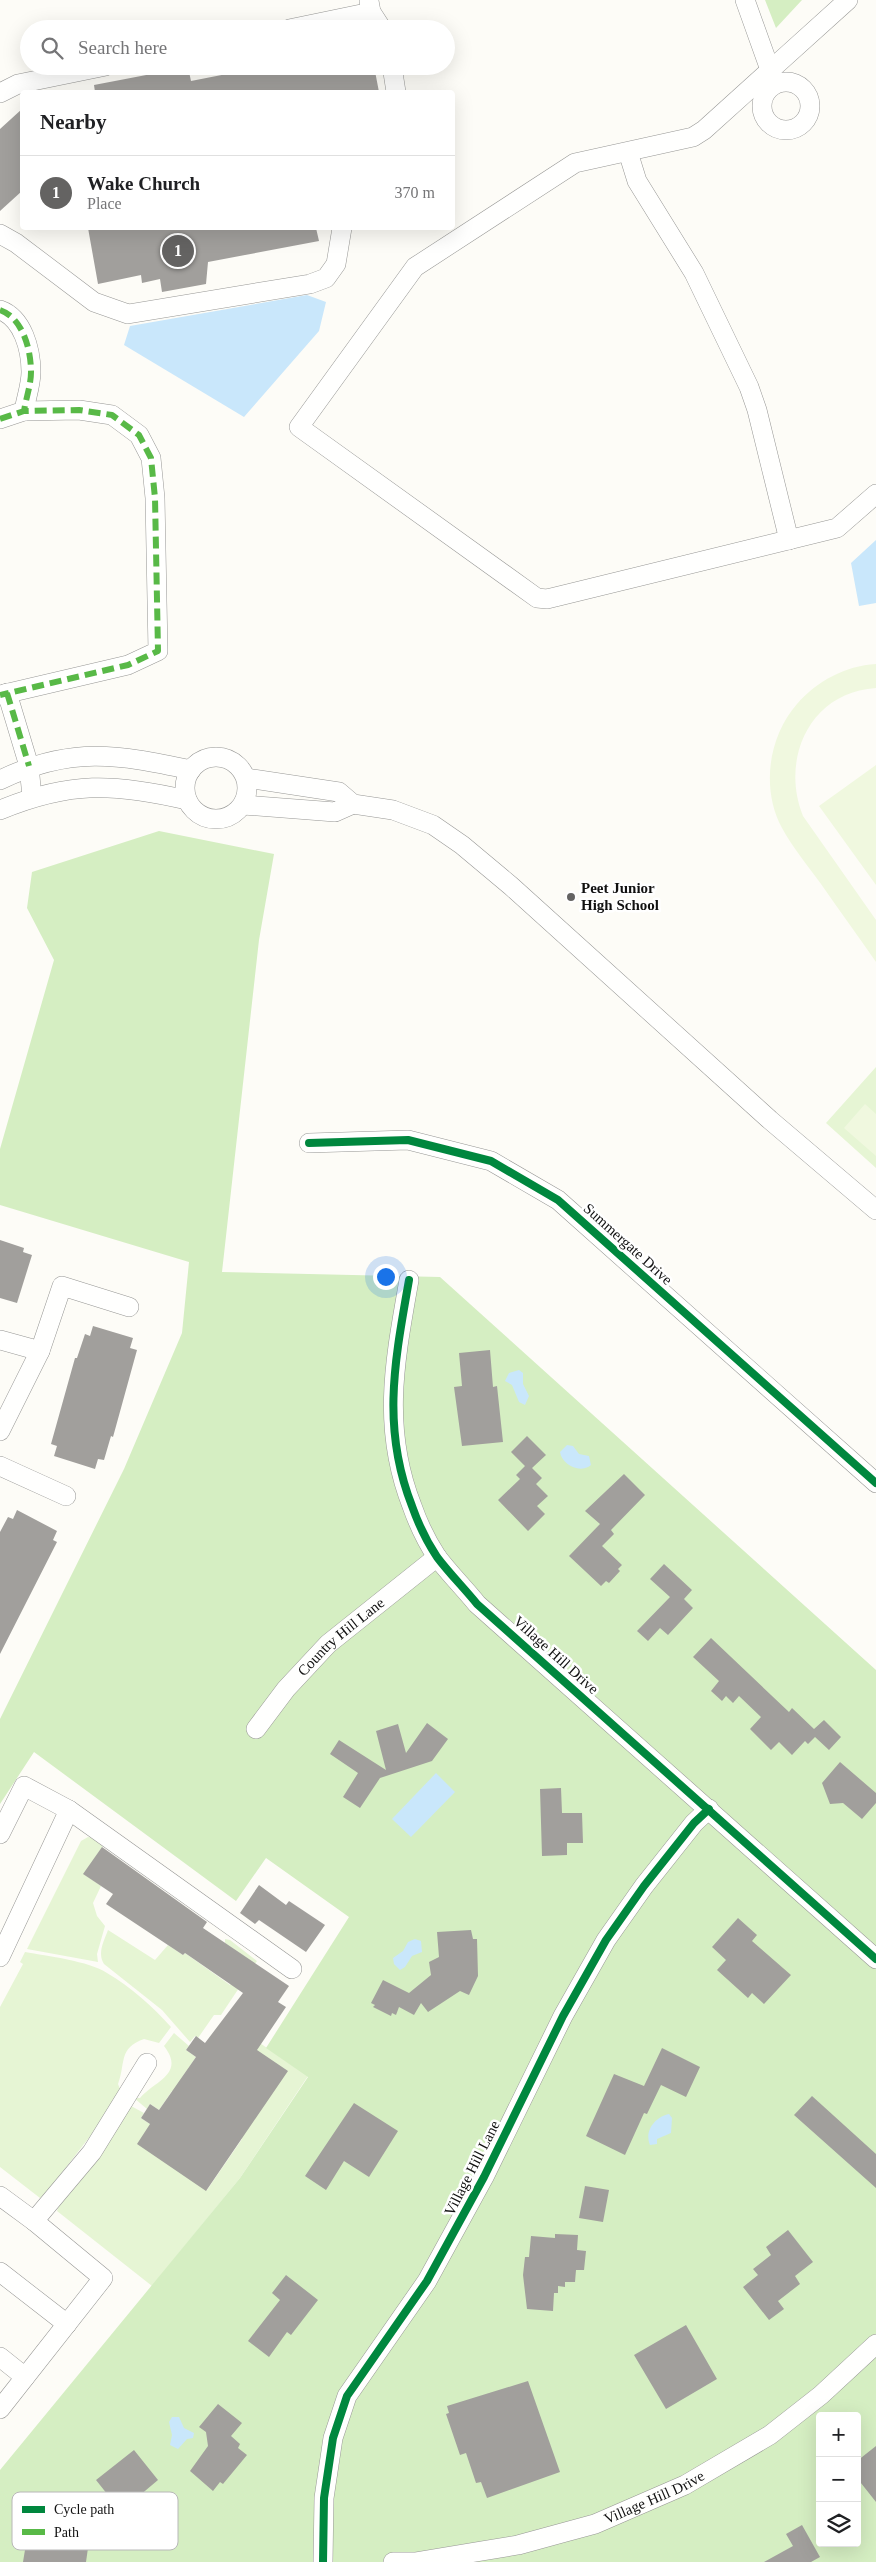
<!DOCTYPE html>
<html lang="en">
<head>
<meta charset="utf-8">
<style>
	:root { --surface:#fff; --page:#f6f6f6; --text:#202124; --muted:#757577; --line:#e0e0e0; --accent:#646362 }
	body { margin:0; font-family:Georgia,serif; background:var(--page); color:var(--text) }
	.controls { position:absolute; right:15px; bottom:15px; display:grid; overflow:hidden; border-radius:5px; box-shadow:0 5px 20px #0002 }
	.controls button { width:45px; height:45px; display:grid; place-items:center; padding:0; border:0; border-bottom:1px solid var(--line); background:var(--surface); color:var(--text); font:25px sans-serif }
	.you { position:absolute; left:385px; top:1276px; width:18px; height:18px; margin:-12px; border:4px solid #fff; border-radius:50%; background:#1a73e8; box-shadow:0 0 0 8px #1a73e833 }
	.badge { display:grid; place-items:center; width:32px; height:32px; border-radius:50%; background:var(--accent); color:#fff; font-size:16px; font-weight:700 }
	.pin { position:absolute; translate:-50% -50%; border:2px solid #fff; box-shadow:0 1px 5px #0006 }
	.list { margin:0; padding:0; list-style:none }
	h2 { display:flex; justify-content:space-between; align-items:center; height:65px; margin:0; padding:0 20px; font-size:21px }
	h2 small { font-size:16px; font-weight:400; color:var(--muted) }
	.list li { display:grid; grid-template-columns:32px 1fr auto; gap:15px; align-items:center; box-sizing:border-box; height:75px; padding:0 20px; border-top:1px solid var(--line) }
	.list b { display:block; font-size:19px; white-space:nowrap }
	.list p { margin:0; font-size:16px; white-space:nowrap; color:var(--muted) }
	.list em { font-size:16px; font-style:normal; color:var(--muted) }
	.icon { flex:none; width:28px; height:28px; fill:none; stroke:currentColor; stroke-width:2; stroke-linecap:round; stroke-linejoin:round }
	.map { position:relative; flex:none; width:876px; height:2562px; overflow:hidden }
	.search { position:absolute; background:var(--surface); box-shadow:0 5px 20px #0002; left:20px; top:20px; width:435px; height:55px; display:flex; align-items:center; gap:12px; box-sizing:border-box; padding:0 18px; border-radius:28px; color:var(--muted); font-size:19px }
	.panel { position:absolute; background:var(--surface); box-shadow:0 5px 20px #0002; left:20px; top:90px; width:435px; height:140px; border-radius:5px }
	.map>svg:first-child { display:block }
	.green { fill:#e6f5d4 }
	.forest { fill:#d5eec2; fill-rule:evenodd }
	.pitch { fill:#f0f8df }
	.water { fill:#c9e7fb }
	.building { fill:#a19f9c }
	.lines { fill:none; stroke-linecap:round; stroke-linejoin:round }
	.minor-casing { stroke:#979795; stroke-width:20 }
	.minor { stroke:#fffffe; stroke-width:19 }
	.quiet { stroke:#58b947; stroke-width:6; stroke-dasharray:12 6; stroke-linecap:butt }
	.cycleway-casing { stroke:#fff; stroke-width:11 }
	.cycleway { stroke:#00873e; stroke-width:8 }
	.poi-dot { fill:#646362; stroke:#fff; stroke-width:2 }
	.labels { text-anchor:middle; stroke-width:5; stroke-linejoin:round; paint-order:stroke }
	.poi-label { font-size:15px; font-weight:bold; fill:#111; stroke:#fff; text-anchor:start }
	.street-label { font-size:15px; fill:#111; stroke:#fff }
	.key { fill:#fff; stroke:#b8b8b8; stroke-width:1 }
	.key-label { font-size:14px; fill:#111 }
</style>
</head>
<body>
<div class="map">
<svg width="876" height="2562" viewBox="0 0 876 2562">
	<rect width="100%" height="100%" fill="#fdfcf7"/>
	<path class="green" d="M876 1067V1168L826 1123Z
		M88 1837 107 1840 84 1874 101 1886 93 1903 97 1916 105 1926 97 1954 98 1962 27 1949 81 1841Z
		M108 1930 155 1960 168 1945 183 1955 185 1953 230 1985 248 1959 225 1943V1939L230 1940 257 1961 221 2015H214L198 2038 195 2036 190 2042 162 2010 104 1964C97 1953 104 1941 108 1930Z
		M25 1952C47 1956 89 1961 107 1973 131 1987 153 2007 171 2027L159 2043 144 2039C118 2048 126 2063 118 2084L120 2089 91 2135 47 2192 40 2198 0 2167V2007L23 1964 20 1962Z
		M244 2032 308 2076 240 2178 152 2286 57 2211 58 2208 131 2106 144 2113 141 2118 150 2124 207 2190 242 2139 172 2091 159 2110 150 2104 147 2109 134 2098H140C154 2081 186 2074 164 2046L174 2033 189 2046 186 2050 196 2057 183 2076 240 2038Z"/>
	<path class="forest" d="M765 0H802L776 28Z
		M159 831 274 854 259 940 222 1272 440 1277 876 1670V2562H0V2470L240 2178 308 2077 266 2048 349 1917 266 1858 236 1901 34 1752 0 1804V1719L124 1469 182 1333 189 1262 0 1205V1149L54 960 27 908 32 872ZM820 2416H857V2543H820Z"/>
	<path class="pitch" d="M876 664V688C810 692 780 759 803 816L876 920V962C858 936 839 910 821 884 808 866 793 848 782 828 761 789 768 737 797 704 817 681 845 666 876 664Z
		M876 765V885L819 806Z
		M865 1104 876 1114V1156L844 1128Z"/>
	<path class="water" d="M307 295 326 302 319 331 244 417 124 345 130 326Z
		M876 540V603L859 606 851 563Z
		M519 1370 523 1373V1384L529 1396 525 1405 519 1402 512 1385 505 1381 509 1373Z
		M567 1445 573 1446 579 1454 589 1456 591 1465C580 1474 562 1465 560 1452Z
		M436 1773 455 1792 411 1837 392 1819Z
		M415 1939 421 1941 422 1952 412 1956 405 1967 400 1970 394 1964 393 1958 403 1951 408 1942Z
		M669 2114 672 2118 671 2133 657 2139V2144L650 2145C644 2131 655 2117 669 2114Z
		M172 2417H179L184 2428 194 2433 193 2438 187 2439 178 2449 170 2445 172 2435 169 2422Z"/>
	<path class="building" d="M268 66H374L379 92H95L94 85 188 67 191 81Z
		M22 109V191L0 211V129Z
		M88 228H316L319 241 208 262 206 284 162 292 160 279 142 283 141 275 98 284Z
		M0 1240 24 1248 23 1252 32 1255 17 1303 0 1298Z
		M93 1326 133 1338 130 1348 137 1350 113 1437 111 1436 104 1460 98 1459 95 1469 54 1456 57 1446 51 1444 75 1358H77L85 1334 90 1336Z
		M490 1350 493 1387 497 1386 503 1442 462 1446 454 1387 462 1386 459 1353Z
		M527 1436 546 1455 532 1468 542 1478 536 1484 548 1496 537 1506 545 1514 528 1531 498 1500 520 1479 516 1475 525 1466 511 1452Z
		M624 1474 645 1495 611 1530 614 1534 602 1546 622 1565 618 1569 620 1571 609 1583 606 1581 601 1586 569 1556 600 1524 585 1511Z
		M17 1510 57 1531 53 1540 57 1542 0 1654V1532L8 1517 13 1519Z
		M664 1564 692 1590 684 1599 693 1608 668 1635 660 1628 648 1641 637 1631 670 1597 650 1579Z
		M711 1638 789 1712 792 1708 814 1729 824 1720 841 1737 829 1750 815 1737 808 1744 805 1741 792 1755 779 1742 771 1750 750 1729 761 1717 739 1696 733 1703 726 1696 722 1701 711 1691 719 1681 693 1657Z
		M427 1723 448 1739 432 1761 380 1778 360 1808 343 1797 358 1773 330 1754 339 1740 386 1770 376 1731 398 1724 406 1753Z
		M840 1762 876 1793V1803L862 1819 843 1803 830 1804 822 1783Z
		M561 1788 562 1813H582L583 1843H567V1855L542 1856 540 1789Z
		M102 1847 207 1922 203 1928 289 1986 278 2002 286 2007 257 2050 288 2071 206 2191 137 2144 150 2124 141 2118 150 2104 159 2110 196 2057 186 2050 196 2036 205 2043 243 1993 185 1953 183 1955 106 1904 113 1894 83 1874Z
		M259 1885 286 1905 289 1901 325 1925 306 1952 259 1920 255 1924 240 1913Z
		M738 1918 757 1935 752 1941 791 1975 764 2004 752 1993 748 1998 717 1970 726 1960 712 1947Z
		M471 1930 473 1939H477L478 1976 469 1995 460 1991 428 2012 421 2003 414 2015 399 2007 396 2015 392 2013 391 2016 373 2007 375 2005 371 2003 383 1980 409 1993 431 1975 429 1962 439 1957 437 1932Z
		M662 2048 700 2067 686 2097 661 2085 647 2114 644 2113 625 2155 586 2136 614 2074 644 2086Z
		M812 2096 876 2154V2188L794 2115Z
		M354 2103 398 2131 369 2177 344 2161 326 2190 305 2176Z
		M585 2186 609 2190 603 2222 579 2218Z
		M788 2230 813 2262 795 2276 800 2284 778 2301 784 2309 769 2320 743 2287 758 2275 753 2269 771 2255 766 2247Z
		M555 2234 578 2235 577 2250 586 2251 584 2270H576L575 2282H565V2287L558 2286V2293H554L553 2311 527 2309 523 2275 525 2257H529L531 2236 555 2238Z
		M286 2275 318 2300 291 2335 287 2332 269 2357 248 2341 280 2300 272 2293Z
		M686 2325 717 2379 666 2409 634 2355Z
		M528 2381 560 2472 487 2498 481 2482 476 2483 466 2453 460 2455 446 2414 449 2413 447 2406Z
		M218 2404 242 2423 231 2436 240 2444 238 2448 247 2455 223 2484 220 2482 213 2491 190 2471 208 2446 206 2432 199 2427Z
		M876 2446V2502L857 2478V2461Z
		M134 2450 158 2480 139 2496 160 2523 142 2538 96 2480Z
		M802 2525 820 2557 811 2562H764L793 2546 786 2534Z
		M28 2532 89 2541 86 2562H23Z"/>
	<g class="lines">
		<g class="minor-casing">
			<g id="minor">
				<path d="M745 0 774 81"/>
				<path d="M848 0 704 130 693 137 575 163 415 267 299 427 537 598 547 599 837 528 876 494"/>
				<path d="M369 1 371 12 382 29"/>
				<path d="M289 29 371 12"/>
				<path d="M392 66 396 92"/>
				<circle cx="786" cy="106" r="24"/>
				<path d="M0 93 18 84 106 66"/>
				<path d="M628 152 637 181 694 273 749 387 757 410 789 540"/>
				<path d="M0 234 16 243 94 302 128 314 310 284 326 278 336 264 342 228"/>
				<path d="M0 310C23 318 31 350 31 372 31 385 26 398 24 411"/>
				<path d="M0 419 24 411 79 410 112 415 139 435 151 458 155 498 158 651 128 665 0 695"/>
				<path d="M7 693 29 766 32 797"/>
				<circle cx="216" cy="788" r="31"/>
				<path d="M246 778 339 792 353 804 393 810 433 825 462 845 511 886 770 1120 876 1210"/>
				<path d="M0 780C70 746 118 754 191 770"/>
				<path d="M243 805 335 812 353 804"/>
				<path d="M0 810C70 781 114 783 187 800"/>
				<path d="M309 1143 408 1140 491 1161 558 1200 876 1483"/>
				<path d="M409 1280C395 1360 381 1427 412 1506 418 1523 427 1542 437 1557 449 1573 464 1588 477 1604L876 1959"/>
				<path d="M0 1340 40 1351 62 1286 129 1307"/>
				<path d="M0 1431 40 1351"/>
				<path d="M0 1466 66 1496"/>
				<path id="s1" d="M256 1729 286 1689 328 1644 437 1557"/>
				<path d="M69 1810 292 1969"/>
				<path d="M0 1834 24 1786 69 1810 0 1957"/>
				<path d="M0 2196 34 2221"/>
				<path d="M0 2272 67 2324"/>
				<path d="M0 2357 25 2377"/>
				<path d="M0 2409 103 2278 34 2221 92 2152 147 2063"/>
				<path d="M323 2562 324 2498 333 2438 347 2396 427 2281 484 2177 563 2016 606 1940 644 1886 694 1823 709 1809"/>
				<path id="s2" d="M393 2562H415L518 2545 595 2524 685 2485 770 2435 821 2395 876 2344"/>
			</g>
		</g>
		<use href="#minor" class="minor"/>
		<path class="quiet" d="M0 310C23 318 31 350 31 372 31 385 26 398 24 411
			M0 419 24 411 79 410 112 415 139 435 151 458 155 498 158 651 128 665 0 695
			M7 693 29 766"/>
		<g class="cycleway-casing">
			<path id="cycleway" d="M309 1143 408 1140 491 1161 558 1200 876 1483
				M409 1280C395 1360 381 1427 412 1506 418 1523 427 1542 437 1557 449 1573 464 1588 477 1604L876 1959
				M323 2562 324 2498 333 2438 347 2396 427 2281 484 2177 563 2016 606 1940 644 1886 694 1823 709 1809"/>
		</g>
		<use href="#cycleway" class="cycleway"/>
	</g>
	<circle class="poi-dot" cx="571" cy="897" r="5"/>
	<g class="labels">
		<g class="poi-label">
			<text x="581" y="893">Peet Junior<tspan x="581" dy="17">High School</tspan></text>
		</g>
		<g class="street-label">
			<text transform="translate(628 1244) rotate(42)" y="5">Summergate Drive</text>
			<text dy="5" stroke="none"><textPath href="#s1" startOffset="126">Country Hill Lane</textPath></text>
			<text transform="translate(556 1655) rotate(42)" y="5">Village Hill Drive</text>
			<text transform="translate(472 2168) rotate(-63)" y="5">Village Hill Lane</text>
			<text dy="5" stroke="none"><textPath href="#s2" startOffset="271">Village Hill Drive</textPath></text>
		</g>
	</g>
	<rect x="12" y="2492" width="166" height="58" rx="8" class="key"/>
	<rect x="22" y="2506" width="23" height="7" fill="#00873e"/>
	<rect x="22" y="2529" width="23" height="6" fill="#58b947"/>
	<g class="key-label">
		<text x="54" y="2514">Cycle path</text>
		<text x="54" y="2537">Path</text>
	</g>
</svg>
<div class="controls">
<button>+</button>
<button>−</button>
<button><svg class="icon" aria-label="layers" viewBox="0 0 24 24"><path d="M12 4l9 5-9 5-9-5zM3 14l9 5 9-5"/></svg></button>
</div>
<div class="you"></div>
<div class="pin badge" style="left:178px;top:251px">1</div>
<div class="search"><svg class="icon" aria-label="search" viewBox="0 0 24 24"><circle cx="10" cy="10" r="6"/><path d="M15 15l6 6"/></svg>Search here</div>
<section class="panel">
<h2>Nearby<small></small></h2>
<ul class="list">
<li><span class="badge">1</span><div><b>Wake Church</b><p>Place</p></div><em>370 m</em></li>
</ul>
</section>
</div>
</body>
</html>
